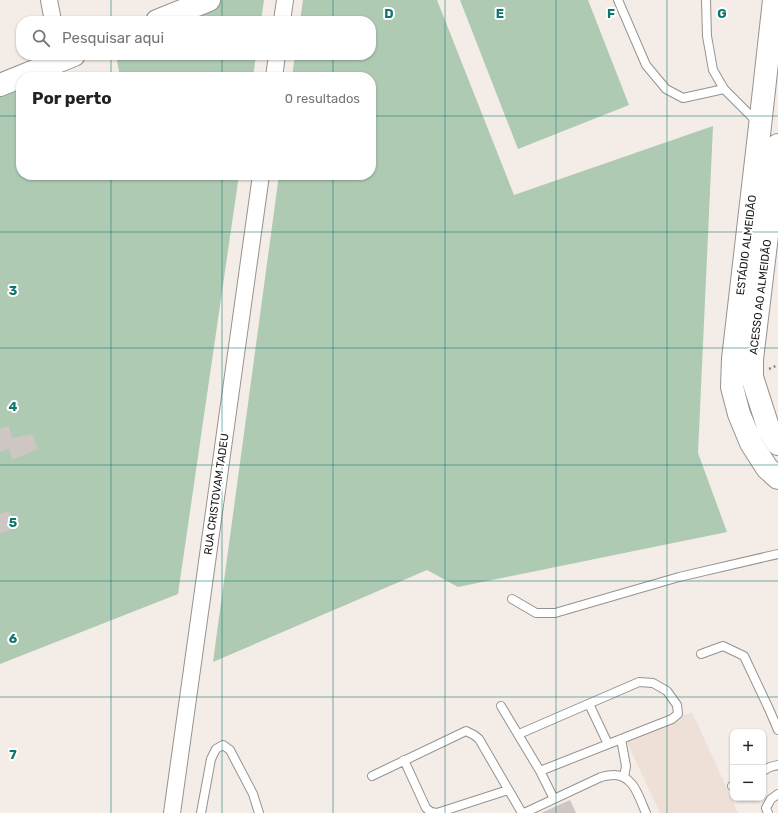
<!DOCTYPE html>
<html lang="pt">
<head>
<meta charset="utf-8">
<style>
	:root { --surface:#fff; --page:#f6f6f6; --text:#222; --muted:#767676; --line:#e0e0e0 }
	body { margin:0; font-family:Rubik,sans-serif; background:var(--page); color:var(--text) }
	.controls { position:absolute; right:12px; bottom:12px; display:grid; overflow:hidden; border-radius:8px; box-shadow:0 1px 3px #0004 }
	.controls button { width:36px; height:36px; display:grid; place-items:center; padding:0; border:0; border-bottom:1px solid var(--line); background:var(--surface); color:var(--text); font:20px sans-serif }
	.list { margin:0; padding:0; list-style:none }
	h2 { display:flex; justify-content:space-between; align-items:center; height:52px; margin:0; padding:0 16px; font-size:17px }
	h2 small { font-size:13px; font-weight:400; color:var(--muted) }
	.icon { flex:none; width:22px; height:22px; fill:none; stroke:currentColor; stroke-width:2; stroke-linecap:round; stroke-linejoin:round }
	.map { position:relative; flex:none; width:778px; height:813px; overflow:hidden }
	.search { position:absolute; background:var(--surface); box-shadow:0 1px 3px #0004; left:16px; top:16px; width:360px; height:44px; display:flex; align-items:center; gap:10px; box-sizing:border-box; padding:0 14px; border-radius:16px; color:var(--muted); font-size:15px }
	.panel { position:absolute; background:var(--surface); box-shadow:0 1px 3px #0004; left:16px; top:72px; width:360px; height:108px; border-radius:16px }
	.map>svg:first-child { display:block }
	.built { fill:#eee0d7 }
	.green { fill:#aecab3 }
	.building { fill:#cdc6c2 }
	.lines { fill:none; stroke-linecap:round; stroke-linejoin:round }
	.lane-casing { stroke:#98928e; stroke-width:10 }
	.street-casing { stroke:#98928e; stroke-width:18 }
	.secondary-casing { stroke:#98928e; stroke-width:24 }
	.path { stroke:#8b8683; stroke-width:2.5; stroke-dasharray:2 3; stroke-linecap:butt }
	.lane { stroke:#fff; stroke-width:8 }
	.street { stroke:#fff; stroke-width:16 }
	.secondary { stroke:#fff; stroke-width:22 }
	.grid { fill:none; stroke:#0f766e; stroke-width:1; stroke-opacity:0.55 }
	.labels { text-anchor:middle; stroke-width:4; stroke-linejoin:round; paint-order:stroke }
	.street-label { font-size:11px; fill:#1a1816; stroke:#fff }
	.grid-label { font-size:13px; text-anchor:middle; font-weight:bold; fill:#0f766e; stroke:#fff; stroke-width:4; stroke-linejoin:round; paint-order:stroke }
</style>
</head>
<body>
<div class="map">
<svg width="778" height="813" viewBox="0 0 778 813">
	<rect width="100%" height="100%" fill="#f3ece7"/>
	<path class="built" d="M692 712 738 813H660L627 742Z"/>
	<path class="green" d="M223 0H264L261 21H172Z
		M303 0H437L514 195 713 126 698 453 727 532 458 587 427 570 213 662 279 175H371V77H292L295 55H371V21H300Z
		M460 0H588L629 105 518 149Z
		M116 55H256L253 77H120Z
		M21 83V175H239L178 594 0 664V91Z"/>
	<path class="building" d="M9 426 12 438 32 434 38 449 12 460 9 449 0 452V428Z
		M10 511 15 528 0 533V514Z
		M570 800 576 813H541Z"/>
	<g class="lines">
		<g class="lane-casing">
			<path id="lane" d="M618 0 646 65 666 89 683 98 724 89
				M706 0 707 36 713 70 724 89 757 122
				M512 599 536 613H555L679 577 778 554
				M701 654 723 646 744 656 769 709 778 730
				M589 704 608 744
				M501 706 540 771 554 799
				M519 734 639 682 653 683 667 691 677 705 678 714 672 719 540 771
				M621 739 626 766 624 777
				M404 760 426 808 431 812 437 813 508 790
				M763 771 770 767 778 765
				M372 776 466 731 474 735 479 739 522 813
				M732 786H733
				M201 813 211 759 216 749 223 745 230 750 253 794 259 813
				M524 813 601 777C605 776 610 775 614 775 634 775 639 798 646 813
				M768 813 766 808 771 799 778 794"/>
		</g>
		<g class="street-casing">
			<path id="street" d="M49 0 53 21
				M282 21 285 0
				M274 77 277 55
				M172 813 261 175"/>
		</g>
		<g class="secondary-casing">
			<path id="secondary" d="M774 0 760 126 733 359 732 387 739 414 751 443 767 468 778 478
				M157 21 209 0
				M0 85 74 55
				M778 145 752 359V377L769 430 778 444"/>
		</g>
		<path class="path" d="M769 369 778 365"/>
		<use href="#lane" class="lane"/>
		<use href="#street" class="street"/>
		<use href="#secondary" class="secondary"/>
	</g>
	<path class="grid" d="M111 0V21M222 0V21M333 0V21M445 0V813M556 0V813M667 0V813M111 55V77M222 55V77M333 55V77M0 116H21M371 116H778M111 175V813M222 175V813M333 175V813M0 232H778M0 348H778M0 465H778M0 581H778M0 697H778"/>
	<g class="labels">
		<g class="street-label">
			<text transform="translate(746 245) rotate(-83)" y="4">ESTÁDIO ALMEIDÃO</text>
			<text transform="translate(760 297) rotate(-83)" y="4">ACESSO AO ALMEIDÃO</text>
			<text transform="translate(216 494) rotate(-82)" y="4">RUA CRISTOVAM TADEU</text>
		</g>
	</g>
	<g class="grid-label">
		<text x="389" y="18">D</text>
		<text x="500" y="18">E</text>
		<text x="611" y="18">F</text>
		<text x="722" y="18">G</text>
		<text x="13" y="295">3</text>
		<text x="13" y="411">4</text>
		<text x="13" y="527">5</text>
		<text x="13" y="643">6</text>
		<text x="13" y="759">7</text>
	</g>
</svg>
<div class="controls">
<button>+</button>
<button>−</button>
</div>
<div class="search"><svg class="icon" aria-label="search" viewBox="0 0 24 24"><circle cx="10" cy="10" r="6"/><path d="M15 15l6 6"/></svg>Pesquisar aqui</div>
<section class="panel">
<h2>Por perto<small>0 resultados</small></h2>
<ul class="list">
</ul>
</section>
</div>
</body>
</html>
